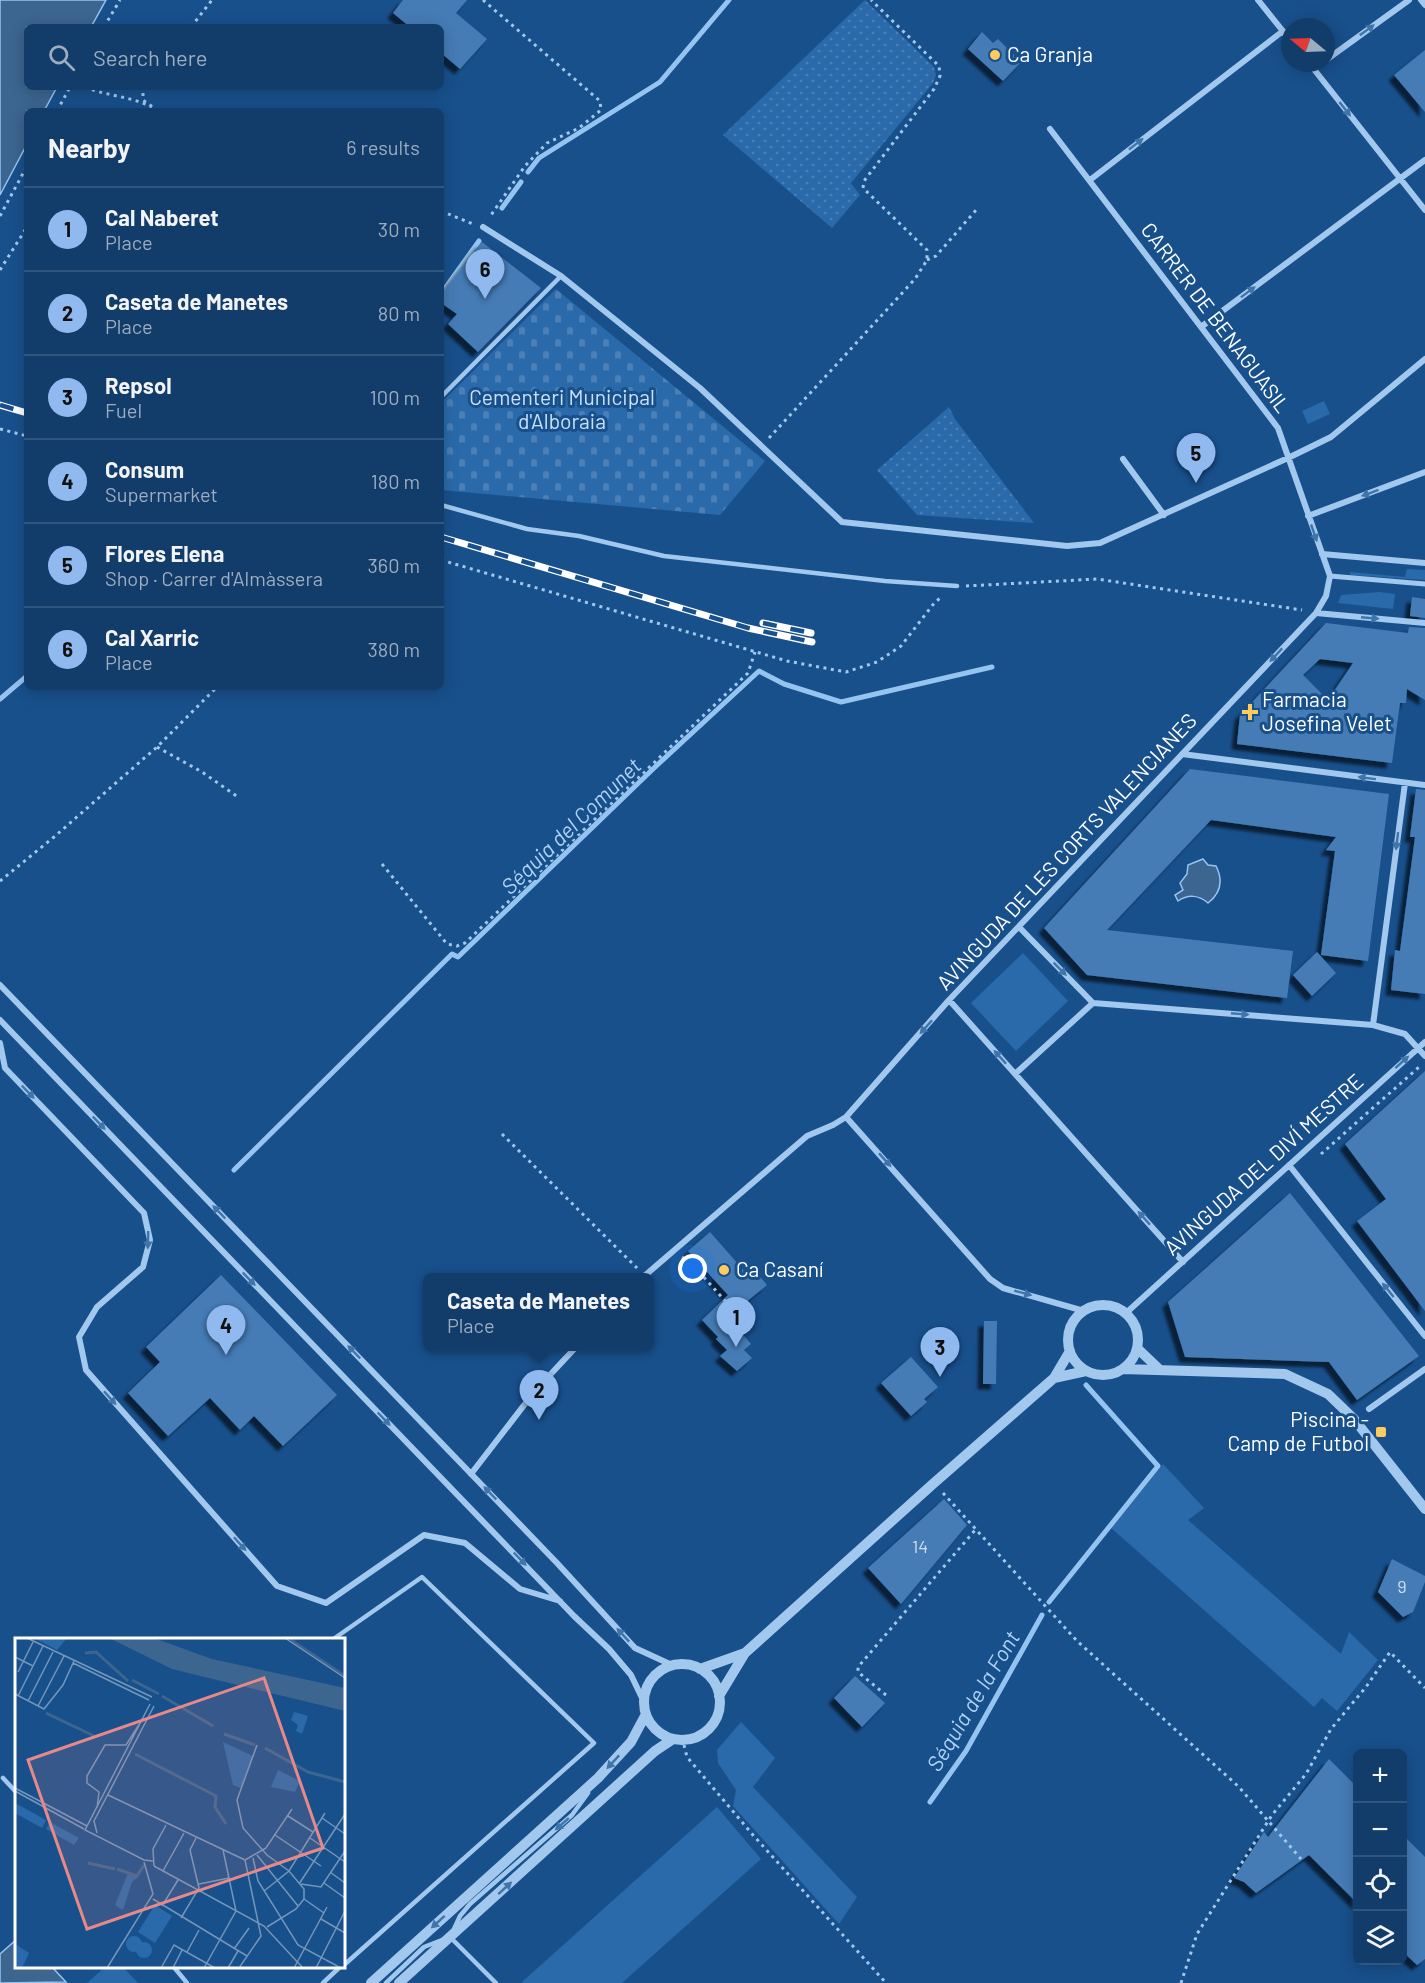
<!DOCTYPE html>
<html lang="en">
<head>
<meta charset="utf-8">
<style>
	:root { --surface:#123c69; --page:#1b436f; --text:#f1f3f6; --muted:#9cadc0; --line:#31567d; --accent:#90b9f0 }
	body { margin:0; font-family:Barlow,sans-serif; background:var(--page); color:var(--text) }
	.controls { position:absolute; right:18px; bottom:18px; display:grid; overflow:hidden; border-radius:9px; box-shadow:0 3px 15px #0003 }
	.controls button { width:54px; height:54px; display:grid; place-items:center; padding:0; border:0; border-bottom:2px solid var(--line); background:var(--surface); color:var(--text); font:30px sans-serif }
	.compass { position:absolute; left:1281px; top:18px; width:54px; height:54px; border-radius:50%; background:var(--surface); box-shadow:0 3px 15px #0003; rotate:289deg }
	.you { position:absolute; left:693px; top:1269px; width:21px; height:21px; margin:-15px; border:4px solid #fff; border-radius:50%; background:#1a73e8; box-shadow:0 0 0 9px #1a73e833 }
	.badge { display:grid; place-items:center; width:39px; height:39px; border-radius:50%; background:var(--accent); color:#111; font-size:20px; font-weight:700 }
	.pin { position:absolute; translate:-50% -50px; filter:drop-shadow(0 2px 3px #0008) }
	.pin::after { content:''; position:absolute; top:32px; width:21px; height:18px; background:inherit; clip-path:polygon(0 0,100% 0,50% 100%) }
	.popup { position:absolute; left:423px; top:1273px; width:231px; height:78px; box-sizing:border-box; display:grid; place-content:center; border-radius:9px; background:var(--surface); filter:drop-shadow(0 2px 4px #0005); font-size:20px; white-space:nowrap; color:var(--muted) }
	.popup b { font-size:22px; color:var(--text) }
	.popup::after { content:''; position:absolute; left:50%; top:100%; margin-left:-12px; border:12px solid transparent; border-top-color:var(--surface) }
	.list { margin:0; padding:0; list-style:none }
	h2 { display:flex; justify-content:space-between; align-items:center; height:78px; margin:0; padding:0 24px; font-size:26px }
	h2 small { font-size:20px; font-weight:400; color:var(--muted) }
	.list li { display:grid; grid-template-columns:39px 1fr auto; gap:18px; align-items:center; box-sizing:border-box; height:84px; padding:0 24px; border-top:2px solid var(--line) }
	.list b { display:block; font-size:22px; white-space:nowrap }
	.list p { margin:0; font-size:20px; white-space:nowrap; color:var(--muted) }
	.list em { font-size:20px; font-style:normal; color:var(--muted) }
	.icon { flex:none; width:33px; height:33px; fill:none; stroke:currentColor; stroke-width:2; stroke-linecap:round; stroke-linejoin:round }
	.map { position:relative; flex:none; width:1425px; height:1983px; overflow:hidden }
	.search { position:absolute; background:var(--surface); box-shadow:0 3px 15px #0003; left:24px; top:24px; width:420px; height:66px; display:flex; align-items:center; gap:15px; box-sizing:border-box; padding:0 21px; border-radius:9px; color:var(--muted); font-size:22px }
	.panel { position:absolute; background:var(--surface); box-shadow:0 3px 15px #0003; left:24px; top:108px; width:420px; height:582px; border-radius:9px }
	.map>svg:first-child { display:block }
	.green { fill:#2a6aaa }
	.cemetery { fill:url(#cemetery-stones) }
	.garden { fill:url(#garden-dots) }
	.water { fill:#3c6590; stroke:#95c4f1; stroke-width:1.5 }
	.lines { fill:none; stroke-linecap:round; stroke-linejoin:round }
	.stream { stroke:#95c4f1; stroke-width:5 }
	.building { fill:#447cb6; fill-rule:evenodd; filter:url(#shadow) }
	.path { stroke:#a2c8ee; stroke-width:3; stroke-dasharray:3 4.5; stroke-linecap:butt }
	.service { stroke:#a2c8ee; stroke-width:4.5 }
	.pedestrian { stroke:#a2c8ee; stroke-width:5 }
	.minor { stroke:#a2c8ee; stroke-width:6 }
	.tertiary { stroke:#a2c8ee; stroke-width:10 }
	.rail-casing { stroke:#fff; stroke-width:7 }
	.rail { stroke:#18508c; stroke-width:4.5; stroke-dasharray:14; stroke-linecap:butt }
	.oneway { fill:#4174a9 }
	.poi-dot { fill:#ffca5f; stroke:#18508c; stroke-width:2 }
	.labels { text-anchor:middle; stroke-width:6; stroke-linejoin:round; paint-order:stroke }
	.number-label { font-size:18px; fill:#d0deed }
	.poi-label { font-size:21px; fill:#fff; stroke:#18508c; text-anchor:start }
	.street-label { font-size:21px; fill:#fff; stroke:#18508c }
	.park-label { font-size:21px; fill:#c8e1fa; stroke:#18508c }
	.water-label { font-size:22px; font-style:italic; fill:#aed2f6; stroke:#18508c }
	.inset-river { fill:none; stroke:#3c6590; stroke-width:3 }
	.inset-road { fill:none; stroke:#7496ba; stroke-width:1.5 }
	.view { fill:#e88989; fill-opacity:0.15; stroke:#e88989; stroke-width:3 }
	.inset-edge { fill:none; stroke:#fff; stroke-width:3 }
</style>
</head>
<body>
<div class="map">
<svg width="1425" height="1983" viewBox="0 0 1425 1983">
	<defs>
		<pattern id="cemetery-stones" width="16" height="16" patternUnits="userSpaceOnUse" patternTransform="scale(1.5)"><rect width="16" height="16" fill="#2a6aaa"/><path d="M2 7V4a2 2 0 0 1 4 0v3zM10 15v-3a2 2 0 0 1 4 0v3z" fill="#4a80b7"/></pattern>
		<pattern id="garden-dots" width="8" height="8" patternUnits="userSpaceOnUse" patternTransform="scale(1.5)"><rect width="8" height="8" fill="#2a6aaa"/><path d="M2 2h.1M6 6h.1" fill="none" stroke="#4a80b7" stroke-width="1.8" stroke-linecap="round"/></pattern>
		<filter id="shadow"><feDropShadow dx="-5.5" dy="5.5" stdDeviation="1.5" flood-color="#0009"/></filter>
	</defs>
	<rect width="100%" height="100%" fill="#18508c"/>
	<path class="green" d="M1324 401 1330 414 1308 424 1302 411Z
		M1407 569 1425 570V580L1350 575V572L1405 577Z
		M1379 592 1395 594 1393 609 1338 603 1341 595Z
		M1023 953 1068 1001 1016 1051 971 1003Z
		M1163 1464 1204 1508 1188 1520 1341 1654 1349 1632 1378 1660 1337 1711 1322 1698 1314 1707 1111 1528Z
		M741 1722 775 1758 753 1787 857 1897 839 1924 733 1806 736 1790 718 1763 717 1750Z
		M717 1807 761 1859 622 1983H523L522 1982Z
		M105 1967H123L138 1983H87Z"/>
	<path class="cemetery" d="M556 289 765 461 720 515 441 490V403Z"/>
	<path class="garden" d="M865 0 934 67 936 75 933 83 851 183 860 195 832 228 723 135Z
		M949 407 955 419 1034 523 917 515 877 470Z"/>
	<path class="water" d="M0 0H106L91 27H27V87H57L44 111H27V144L0 195Z
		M1203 859 1208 865 1216 866C1223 880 1221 893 1208 903 1199 895 1188 894 1178 901L1175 895 1183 890 1180 883 1187 874 1188 865Z
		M16 1940V1966L52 1967 66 1982 0 1983V1954Z"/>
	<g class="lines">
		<path class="stream" d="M528 172 539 158 660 82 729 0
			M502 208 521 182
			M441 294 479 241
			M0 699 27 676
			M234 1170 452 954 458 957 654 768 759 671 784 684 841 702 992 667
			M1049 1602 1158 1466 1086 1385
			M930 1802 966 1751 1042 1615"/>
	</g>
	<path class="building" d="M403 0H467L456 13 487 39 460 69 441 53V27H410L393 13Z
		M982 32 993 43 998 39 1021 62 1003 81 968 49Z
		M1425 50V112L1394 75Z
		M482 242 541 288 478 352 448 324 457 314 441 303V295Z
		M1412 597 1425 599V618L1410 616Z
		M1326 623 1408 633 1409 627 1425 628V700L1407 689 1406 703H1400L1392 763 1237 744 1240 715ZM1320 659 1353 663 1328 700 1303 675Z
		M1190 769 1389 794 1368 961 1321 955 1335 851 1326 850 1336 837 1211 820 1107 930 1293 951 1287 998 1087 975 1044 928Z
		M1416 789 1425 790V994L1391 990 1395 950 1400 951 1415 837H1410Z
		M1317 952 1336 973 1312 996 1293 975Z
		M1425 1071V1311L1357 1221 1386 1199 1345 1144Z
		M1290 1193 1419 1356 1357 1400 1329 1362 1185 1357 1168 1302Z
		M710 1232 746 1273 752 1267 767 1285 728 1317 751 1344 744 1350 752 1358 737 1371 720 1356 727 1350 716 1339 718 1337 702 1320 728 1295 688 1251Z
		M221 1275 337 1395 283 1446 254 1416 240 1430 210 1398 168 1436 128 1393 160 1362 146 1347Z
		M984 1321H997L996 1384H983Z
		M911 1357 938 1387 924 1399 927 1402 911 1416 881 1383Z
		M944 1499 967 1525 901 1604 868 1568Z
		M1392 1559 1425 1576V1582L1413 1612 1403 1617 1378 1592Z
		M855 1676 885 1703 862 1727 834 1698Z
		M1329 1759 1358 1788V1904L1309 1855 1256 1893 1244 1882 1234 1878 1264 1832 1268 1837Z
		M1402 1834 1425 1857V1959L1417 1965 1402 1951Z"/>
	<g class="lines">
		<path class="path" d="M483 0 600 101 601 110 579 128 547 143 525 166 489 218
			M104 27 120 0
			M191 27 212 0
			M85 87C106 96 130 96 152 107
			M147 87 143 92V100L158 111
			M57 111 70 87
			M441 211 473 224
			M0 216 27 166
			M927 260 936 256 977 209
			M0 270 27 227
			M0 429 27 436
			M769 438 915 279 927 260V250L863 188 864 181 934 89 940 76 939 66 871 0
			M441 560 787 661 846 672 877 662 901 646 935 602 942 597
			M966 586 1097 579 1302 610
			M157 747 202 772 238 797
			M382 864 447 944 457 946 465 943 748 673 755 652
			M0 881 54 837 157 747 217 687
			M502 1134 637 1268
			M1321 1154 1419 1067
			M682 1257 691 1263 737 1314
			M943 1493 1077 1641 1239 1787 1301 1859
			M886 1695 858 1672V1667L976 1529
			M684 1745 687 1757 753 1835 886 1983
			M1181 1983 1197 1934 1272 1815 1306 1774 1331 1729 1366 1687 1390 1652 1425 1688"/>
		<path class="service" d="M441 397 561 276
			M441 505 527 529 579 536 664 556 885 581 957 586
			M332 1640 422 1577 594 1743 344 1965
			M3 1778 16 1792
			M454 1929 460 1916 470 1904 572 1815 588 1793
			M451 1938 496 1983
			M173 1966 187 1983
			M323 1983 341 1966
			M386 1983 424 1947 442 1940"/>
		<path class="pedestrian" d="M1330 576 1425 584"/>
		<path class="minor" d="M1258 0 1290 40
			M1421 0 1425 5
			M1326 60 1409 0
			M1309 63 1425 210
			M1314 69 1322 63
			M1090 180 1283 31
			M483 227 561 276 700 388 842 522 1067 546 1100 543 1288 458 1331 437 1425 359
			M1201 327 1425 160
			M1123 459 1164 515
			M1308 516 1425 472
			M1322 554 1425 563
			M1316 613 1425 623
			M1182 754 1425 785
			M1019 927 1093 1003 1373 1025 1405 1034 1425 1056
			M0 985 557 1563 635 1648 672 1665
			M949 1000 1183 1262
			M0 1020 574 1616 609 1649 631 1675 644 1702
			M1373 1025 1405 783
			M0 1043 5 1068 144 1213 150 1240 143 1267 97 1307 79 1337 86 1370 277 1586 326 1603 424 1535 465 1543 520 1589 560 1601
			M1015 1074 1093 1003
			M846 1117 990 1279 1003 1288 1084 1311
			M1289 1165 1425 1336
			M642 1278 807 1136 833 1125 846 1117 949 1000 1316 613 1326 596 1330 576 1278 428 1050 129
			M1126 1313 1425 1042
			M1369 1409 1425 1369
			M471 1474 535 1391 577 1346"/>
		<path class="tertiary" d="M1068 1340a35 35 0 1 1 70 0a35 35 0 1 1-70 0Z
			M1137 1348 1159 1369
			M1123 1369 1285 1374 1328 1394 1354 1419 1425 1509
			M1054 1378 1086 1371
			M644 1702a38 38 0 1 1 76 0a38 38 0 1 1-76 0Z
			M700 1669 745 1653
			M719 1696 745 1653 934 1483 1054 1378 1070 1351
			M371 1983 598 1778 631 1742 646 1714
			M399 1983 655 1751 673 1739"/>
		<g class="rail-casing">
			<path id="rail" d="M0 405 27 413
				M441 537 748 628 812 642
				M763 623 811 633"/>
		</g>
		<use href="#rail" class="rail"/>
	</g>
	<defs><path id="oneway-solid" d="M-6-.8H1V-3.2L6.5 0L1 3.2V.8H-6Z" transform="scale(1.5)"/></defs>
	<g class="oneway">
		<use href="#oneway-solid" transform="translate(1367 30) rotate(-36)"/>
		<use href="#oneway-solid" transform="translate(1345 109) rotate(52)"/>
		<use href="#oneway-solid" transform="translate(1136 144) rotate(-38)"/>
		<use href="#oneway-solid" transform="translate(1248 292) rotate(-37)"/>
		<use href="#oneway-solid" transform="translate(1370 493) rotate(160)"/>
		<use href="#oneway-solid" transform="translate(1314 533) rotate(71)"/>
		<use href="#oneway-solid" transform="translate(1370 618) rotate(5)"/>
		<use href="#oneway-solid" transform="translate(1276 655) rotate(133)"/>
		<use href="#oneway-solid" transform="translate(1367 778) rotate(-173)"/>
		<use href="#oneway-solid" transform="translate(1397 841) rotate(97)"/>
		<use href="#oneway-solid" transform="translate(1060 969) rotate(45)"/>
		<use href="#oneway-solid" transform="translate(1240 1014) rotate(5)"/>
		<use href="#oneway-solid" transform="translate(926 1027) rotate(132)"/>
		<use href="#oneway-solid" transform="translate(1000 1057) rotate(-132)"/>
		<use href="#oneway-solid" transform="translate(1402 1062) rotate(-42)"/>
		<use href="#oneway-solid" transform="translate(28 1092) rotate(46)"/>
		<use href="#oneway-solid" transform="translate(99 1123) rotate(46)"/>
		<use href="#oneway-solid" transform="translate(885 1160) rotate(48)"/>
		<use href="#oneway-solid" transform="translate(219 1212) rotate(-134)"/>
		<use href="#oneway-solid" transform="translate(1144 1218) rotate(-132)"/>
		<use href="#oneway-solid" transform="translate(148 1240) rotate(91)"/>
		<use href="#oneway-solid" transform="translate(249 1279) rotate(46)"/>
		<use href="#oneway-solid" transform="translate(1388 1290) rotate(-129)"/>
		<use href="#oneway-solid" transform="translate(1023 1293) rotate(15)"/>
		<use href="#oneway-solid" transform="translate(354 1352) rotate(-134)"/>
		<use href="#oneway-solid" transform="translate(110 1398) rotate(48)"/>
		<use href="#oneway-solid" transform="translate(384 1419) rotate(46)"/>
		<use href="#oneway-solid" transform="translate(490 1493) rotate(-134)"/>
		<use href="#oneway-solid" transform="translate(240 1544) rotate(48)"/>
		<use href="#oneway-solid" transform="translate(520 1559) rotate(46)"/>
		<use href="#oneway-solid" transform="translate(623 1635) rotate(-133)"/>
		<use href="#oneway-solid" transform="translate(613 1762) rotate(133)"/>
		<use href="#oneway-solid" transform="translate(562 1824) rotate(139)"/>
		<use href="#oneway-solid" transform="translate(505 1888) rotate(-42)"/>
		<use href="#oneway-solid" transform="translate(438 1922) rotate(138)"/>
	</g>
	<g class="poi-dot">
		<circle cx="995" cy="55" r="6"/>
		<path d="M1247 703h6v6h6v6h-6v6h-6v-6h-6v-6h6z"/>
		<circle cx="724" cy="1270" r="6"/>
		<rect x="1375" y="1426" width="12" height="12" rx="3"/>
	</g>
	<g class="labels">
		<g class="number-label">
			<text x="920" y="1553">14</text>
			<text x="1402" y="1593">9</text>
		</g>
		<g class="poi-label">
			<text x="1007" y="62">Ca Granja</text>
			<text x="1262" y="707">Farmacia<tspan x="1262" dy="24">Josefina Velet</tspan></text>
			<text x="736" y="1277">Ca Casaní</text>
			<text x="1369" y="1427" text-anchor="end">Piscina -<tspan x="1369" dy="24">Camp de Futbol</tspan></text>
		</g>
		<g class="street-label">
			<text transform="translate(1215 318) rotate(53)" y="7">CARRER DE BENAGUASIL</text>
			<text transform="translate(1067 852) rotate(-47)" y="7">AVINGUDA DE LES CORTS VALENCIANES</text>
			<text transform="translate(1264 1165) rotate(-42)" y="7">AVINGUDA DEL DIVÍ MESTRE</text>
		</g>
		<g class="park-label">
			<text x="562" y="405">Cementeri Municipal<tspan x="562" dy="24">d'Alboraia</tspan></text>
		</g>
		<g class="water-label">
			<text transform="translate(571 826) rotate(-44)" y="8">Séquia del Comunet</text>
			<text transform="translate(973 1701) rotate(-59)" y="8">Séquia de la Font</text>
		</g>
	</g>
	<g transform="translate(15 1638)">
		<rect width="330" height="330" fill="#18508c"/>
		<path d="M19 0H52L42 12ZM0 165 31 182 27 190 0 175ZM35 184 64 200 59 207 31 191ZM113 235 123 239 117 244 108 272 100 267ZM140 267 157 278 140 305 123 294ZM111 306a8 8 0 1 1 16 0a8 8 0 1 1-16 0ZM121 312a8 8 0 1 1 16 0a8 8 0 1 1-16 0ZM0 306 14 315 7 330 0 328Z" fill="#2a6aaa"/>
		<path d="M208 104 238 118 226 150 218 147Z" fill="#2a6aaa"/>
		<path d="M279 74 293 78 287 96 281 93 283 87 276 82ZM263 132 285 143 280 154 256 149Z" fill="#2a6aaa"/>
		<path d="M94 0H139L197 21 330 50V73L157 31Z" fill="#3c6590"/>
		<path class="inset-river" d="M276 2 330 38M70 15 81 14 113 43M117 42 144 56M147 58 198 88M31 75 79 98M209 96 240 107M250 110 293 134 330 144M120 116 201 158 200 169 211 186M73 225 100 231M102 231 122 238 129 227"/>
		<path class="inset-road" d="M12 0 137 59M270 0 330 40M0 19 18 28M58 25 134 62M3 34 18 4M0 56 29 71 48 47 59 23M3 58 28 8M13 63 38 14M135 66 70 192 129 222 138 223M23 68 49 18M242 107 222 162 228 190 252 217 274 233 289 251V261M0 150 72 188M0 153 69 191M93 157 230 222M82 170 84 154 72 145V138L90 107H111L127 82M273 178 298 194M307 180 330 196M82 195 79 183 139 68M260 197 306 228M295 200 330 224M242 217 283 268M238 220 243 243 283 307 326 330M230 222 251 210 277 171M139 228 249 288 288 330M139 228 138 211 151 187M148 233 169 195M315 234 330 245M309 245 330 260M184 246 214 240M284 246 330 176M286 246 306 249 330 213M249 253 274 233 310 175M138 261 232 318M289 261 309 275M147 268 163 242M166 280 184 250 175 212 181 200M306 281 330 295M252 289 281 271 289 261M219 311 234 290M172 314 184 292M92 330 138 256 129 224M146 330 159 307 200 330M158 330 167 312M189 330 221 273 208 212M213 330 223 313M224 330 246 298 230 222M279 330 312 269M301 330 330 273"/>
		<path class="view" d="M249 40 308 210 72 291 13 122Z"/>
		<rect width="330" height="330" class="inset-edge"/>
	</g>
</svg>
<div class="controls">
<button>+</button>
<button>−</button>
<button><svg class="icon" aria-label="locate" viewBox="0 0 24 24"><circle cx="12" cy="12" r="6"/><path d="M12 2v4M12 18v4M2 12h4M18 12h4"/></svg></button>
<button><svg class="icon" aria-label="layers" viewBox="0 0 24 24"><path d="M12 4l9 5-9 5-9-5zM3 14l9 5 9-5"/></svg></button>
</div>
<svg class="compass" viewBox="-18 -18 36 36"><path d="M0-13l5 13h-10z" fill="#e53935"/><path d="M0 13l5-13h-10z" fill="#9cadc0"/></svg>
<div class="you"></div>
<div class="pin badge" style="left:736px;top:1347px">1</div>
<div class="pin badge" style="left:539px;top:1420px">2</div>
<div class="popup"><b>Caseta de Manetes</b>Place</div>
<div class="pin badge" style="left:940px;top:1377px">3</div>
<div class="pin badge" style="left:226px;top:1355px">4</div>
<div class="pin badge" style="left:1196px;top:483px">5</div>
<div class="pin badge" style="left:485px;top:299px">6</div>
<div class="search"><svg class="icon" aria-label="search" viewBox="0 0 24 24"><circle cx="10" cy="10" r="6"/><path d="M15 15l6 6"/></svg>Search here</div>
<section class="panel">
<h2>Nearby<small>6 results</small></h2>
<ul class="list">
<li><span class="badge">1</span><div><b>Cal Naberet</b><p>Place</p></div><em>30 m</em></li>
<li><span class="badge">2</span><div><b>Caseta de Manetes</b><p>Place</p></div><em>80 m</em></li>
<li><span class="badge">3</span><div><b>Repsol</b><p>Fuel</p></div><em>100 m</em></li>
<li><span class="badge">4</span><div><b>Consum</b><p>Supermarket</p></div><em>180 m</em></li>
<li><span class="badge">5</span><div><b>Flores Elena</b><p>Shop · Carrer d'Almàssera</p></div><em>360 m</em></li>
<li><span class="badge">6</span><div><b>Cal Xarric</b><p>Place</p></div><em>380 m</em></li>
</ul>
</section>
</div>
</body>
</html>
